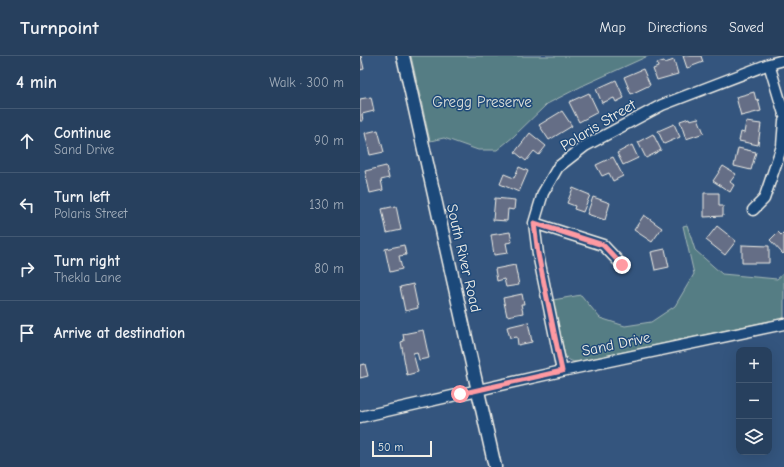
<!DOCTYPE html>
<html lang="en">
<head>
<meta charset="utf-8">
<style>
	:root { --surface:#27405e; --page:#2f4764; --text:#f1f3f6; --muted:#a4afbc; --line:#435973 }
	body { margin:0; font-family:"Comic Neue",sans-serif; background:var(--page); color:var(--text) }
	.controls { position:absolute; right:12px; bottom:12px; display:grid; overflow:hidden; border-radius:8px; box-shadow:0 4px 16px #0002 }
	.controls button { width:36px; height:36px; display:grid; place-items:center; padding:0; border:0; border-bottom:1px solid var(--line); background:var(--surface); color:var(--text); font:20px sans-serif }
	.scale { position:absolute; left:12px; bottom:10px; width:60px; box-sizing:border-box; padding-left:4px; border:2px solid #f4f1e8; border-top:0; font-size:11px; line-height:14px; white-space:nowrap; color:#f4f1e8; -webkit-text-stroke:3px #1f4a7a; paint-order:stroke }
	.stop { position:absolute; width:12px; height:12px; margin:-9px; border:3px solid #ff9aa2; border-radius:50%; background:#fff }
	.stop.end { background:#ff9aa2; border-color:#fff; box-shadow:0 1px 4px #0008 }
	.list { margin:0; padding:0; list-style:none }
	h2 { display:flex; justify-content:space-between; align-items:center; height:52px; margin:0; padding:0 16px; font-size:17px }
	h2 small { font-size:13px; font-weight:400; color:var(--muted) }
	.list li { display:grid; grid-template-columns:26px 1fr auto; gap:12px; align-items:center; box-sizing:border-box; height:64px; padding:0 16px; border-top:1px solid var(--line) }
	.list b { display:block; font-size:15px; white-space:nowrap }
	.list p { margin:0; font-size:13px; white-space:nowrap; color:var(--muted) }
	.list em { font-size:13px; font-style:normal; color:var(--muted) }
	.icon { flex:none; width:22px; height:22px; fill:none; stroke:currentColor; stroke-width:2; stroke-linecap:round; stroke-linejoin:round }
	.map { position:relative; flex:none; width:424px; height:411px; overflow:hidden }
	header { display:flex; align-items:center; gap:24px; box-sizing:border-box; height:56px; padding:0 20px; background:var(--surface); border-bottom:1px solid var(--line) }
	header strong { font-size:19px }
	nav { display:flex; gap:22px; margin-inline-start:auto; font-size:14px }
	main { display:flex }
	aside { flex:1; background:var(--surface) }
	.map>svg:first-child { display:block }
	.green { fill:#557d84; stroke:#a4b7b6 }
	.building { fill:#656e86; stroke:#f4f1e8 }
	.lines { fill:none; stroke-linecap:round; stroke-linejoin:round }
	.minor-casing { stroke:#f4f1e8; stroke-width:13 }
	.tertiary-casing { stroke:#f4f1e8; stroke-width:15 }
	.minor { stroke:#1f4a7a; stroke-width:10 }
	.tertiary { stroke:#1f4a7a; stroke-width:12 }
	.route { stroke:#ff9aa2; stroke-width:5 }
	.labels { text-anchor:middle; stroke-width:3; stroke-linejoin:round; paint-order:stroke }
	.park-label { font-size:15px; fill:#dce0d9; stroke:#1f4a7a }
	.street-label { font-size:15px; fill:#f4f1e8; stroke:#1f4a7a }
</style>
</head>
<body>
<header>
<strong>Turnpoint</strong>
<nav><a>Map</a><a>Directions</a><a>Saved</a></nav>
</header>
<main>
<aside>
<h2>4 min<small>Walk · 300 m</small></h2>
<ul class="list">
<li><svg class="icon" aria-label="ahead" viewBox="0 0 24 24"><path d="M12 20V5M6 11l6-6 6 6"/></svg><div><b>Continue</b><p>Sand Drive</p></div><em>90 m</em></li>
<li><svg class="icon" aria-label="left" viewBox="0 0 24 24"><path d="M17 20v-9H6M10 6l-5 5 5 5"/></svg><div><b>Turn left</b><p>Polaris Street</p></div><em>130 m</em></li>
<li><svg class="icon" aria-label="right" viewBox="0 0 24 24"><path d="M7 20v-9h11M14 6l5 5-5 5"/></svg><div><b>Turn right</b><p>Thekla Lane</p></div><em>80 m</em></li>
<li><svg class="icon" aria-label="arrive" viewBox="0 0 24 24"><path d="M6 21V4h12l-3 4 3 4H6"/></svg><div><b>Arrive at destination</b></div></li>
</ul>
</aside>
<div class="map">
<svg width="424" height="411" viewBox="0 0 424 411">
	<rect width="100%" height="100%" fill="#34557e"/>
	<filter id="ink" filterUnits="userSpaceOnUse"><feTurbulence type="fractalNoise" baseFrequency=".025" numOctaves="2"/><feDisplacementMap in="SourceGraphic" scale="8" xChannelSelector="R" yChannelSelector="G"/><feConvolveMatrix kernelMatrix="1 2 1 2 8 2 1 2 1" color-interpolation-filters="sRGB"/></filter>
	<g filter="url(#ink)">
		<path class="green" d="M51 0H288L224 29 187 48 153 81 137 94H118L84 82 70 85Z
			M327 169 335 194 362 218 417 223 424 217V262L216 306C209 305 206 303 204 296L193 244 221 239 240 262 265 270 291 266 315 250 334 218 323 170Z"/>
		<path class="building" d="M0 0H1L4 13 0 14Z
			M323 0H341L343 6 327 12Z
			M314 4 318 18 297 24 293 13 298 11 297 7 304 5 305 7Z
			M283 13 290 29 271 38 264 21Z
			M256 24 264 42 256 46 254 42 242 47 236 33Z
			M394 36 396 44 398 43 401 55 381 60 376 41Z
			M229 37 238 56 219 66 209 46Z
			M11 41 14 55 2 58 3 65H0V43Z
			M202 55 212 70 189 84 179 69Z
			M329 62 330 64 338 62 344 77 326 83 320 65Z
			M386 66 401 68 398 89 379 85 381 76 384 77Z
			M314 68 320 81 304 88 298 75Z
			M18 74 24 96 10 99 5 77Z
			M170 77 186 90 179 99 174 95 166 105 155 96Z
			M293 78 301 94 286 102 278 86Z
			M272 89 278 102 263 109 257 97Z
			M378 92 396 96 391 114 374 110Z
			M253 101 263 120 253 125 249 117 242 120 236 109Z
			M26 110 29 122 21 124 23 134 10 137 5 115Z
			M363 110 376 118 370 126 374 129 370 136 353 125Z
			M159 111 168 115 159 136 140 128 144 118 154 122Z
			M213 132 230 139 223 156 214 153 215 150 207 147Z
			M344 137H359V150H363V160L344 161Z
			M233 141 250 147 245 164 227 158Z
			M135 142 155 144 154 154 148 153 147 165 133 164Z
			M36 150 41 174 27 177 22 153Z
			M284 159 302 172 292 186 274 174Z
			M357 170 376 185 365 199 346 184Z
			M150 176 152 186 146 187 148 197 134 199 131 179Z
			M418 176 421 179 424 176V197L423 198 410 184Z
			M44 189 46 199 39 200 42 213 30 216 25 193Z
			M382 189 409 190V207H382Z
			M305 193 309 211 295 214 291 196Z
			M155 209 159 229 146 231 144 223 137 225 135 213Z
			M53 228 58 252 45 255 40 231Z
			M162 238 164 248H161L163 257 147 260 143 242Z
			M168 266 172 286 158 289 157 281 150 282 147 271Z
			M63 274 69 302 59 304 57 296 53 297 58 316 47 319 41 286 44 285 43 278Z
			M5 308 8 320 0 322V309Z"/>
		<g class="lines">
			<g class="minor-casing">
				<path id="minor" d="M409 8 424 58
					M393 154 404 143 422 90 424 65
					M174 167 243 189 262 209
					M202 315 178 198 174 167 183 137 198 111 225 90 302 49 409 8 424 4
					M0 361 202 315 424 268"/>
			</g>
			<g class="tertiary-casing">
				<path id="tertiary" d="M43 0 135 411"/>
			</g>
			<use href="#minor" class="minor"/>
			<use href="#tertiary" class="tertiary"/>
		</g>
	</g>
	<g class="lines" filter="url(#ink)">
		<path class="route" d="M100 338 202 315 178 198 174 167 243 189 262 209"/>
	</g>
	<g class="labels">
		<g class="park-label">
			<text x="122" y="51">Gregg Preserve</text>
		</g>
		<g class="street-label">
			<text transform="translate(238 69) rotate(-31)" y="5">Polaris Street</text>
			<text transform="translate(104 202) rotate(77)" y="5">South River Road</text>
			<text transform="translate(256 288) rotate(-12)" y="5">Sand Drive</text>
		</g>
	</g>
</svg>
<div class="controls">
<button>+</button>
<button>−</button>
<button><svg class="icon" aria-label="layers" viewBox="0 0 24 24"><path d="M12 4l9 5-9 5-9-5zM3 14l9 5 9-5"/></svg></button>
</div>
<div class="scale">50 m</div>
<div class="stop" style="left:100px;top:338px"></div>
<div class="stop end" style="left:262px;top:209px"></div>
</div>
</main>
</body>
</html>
